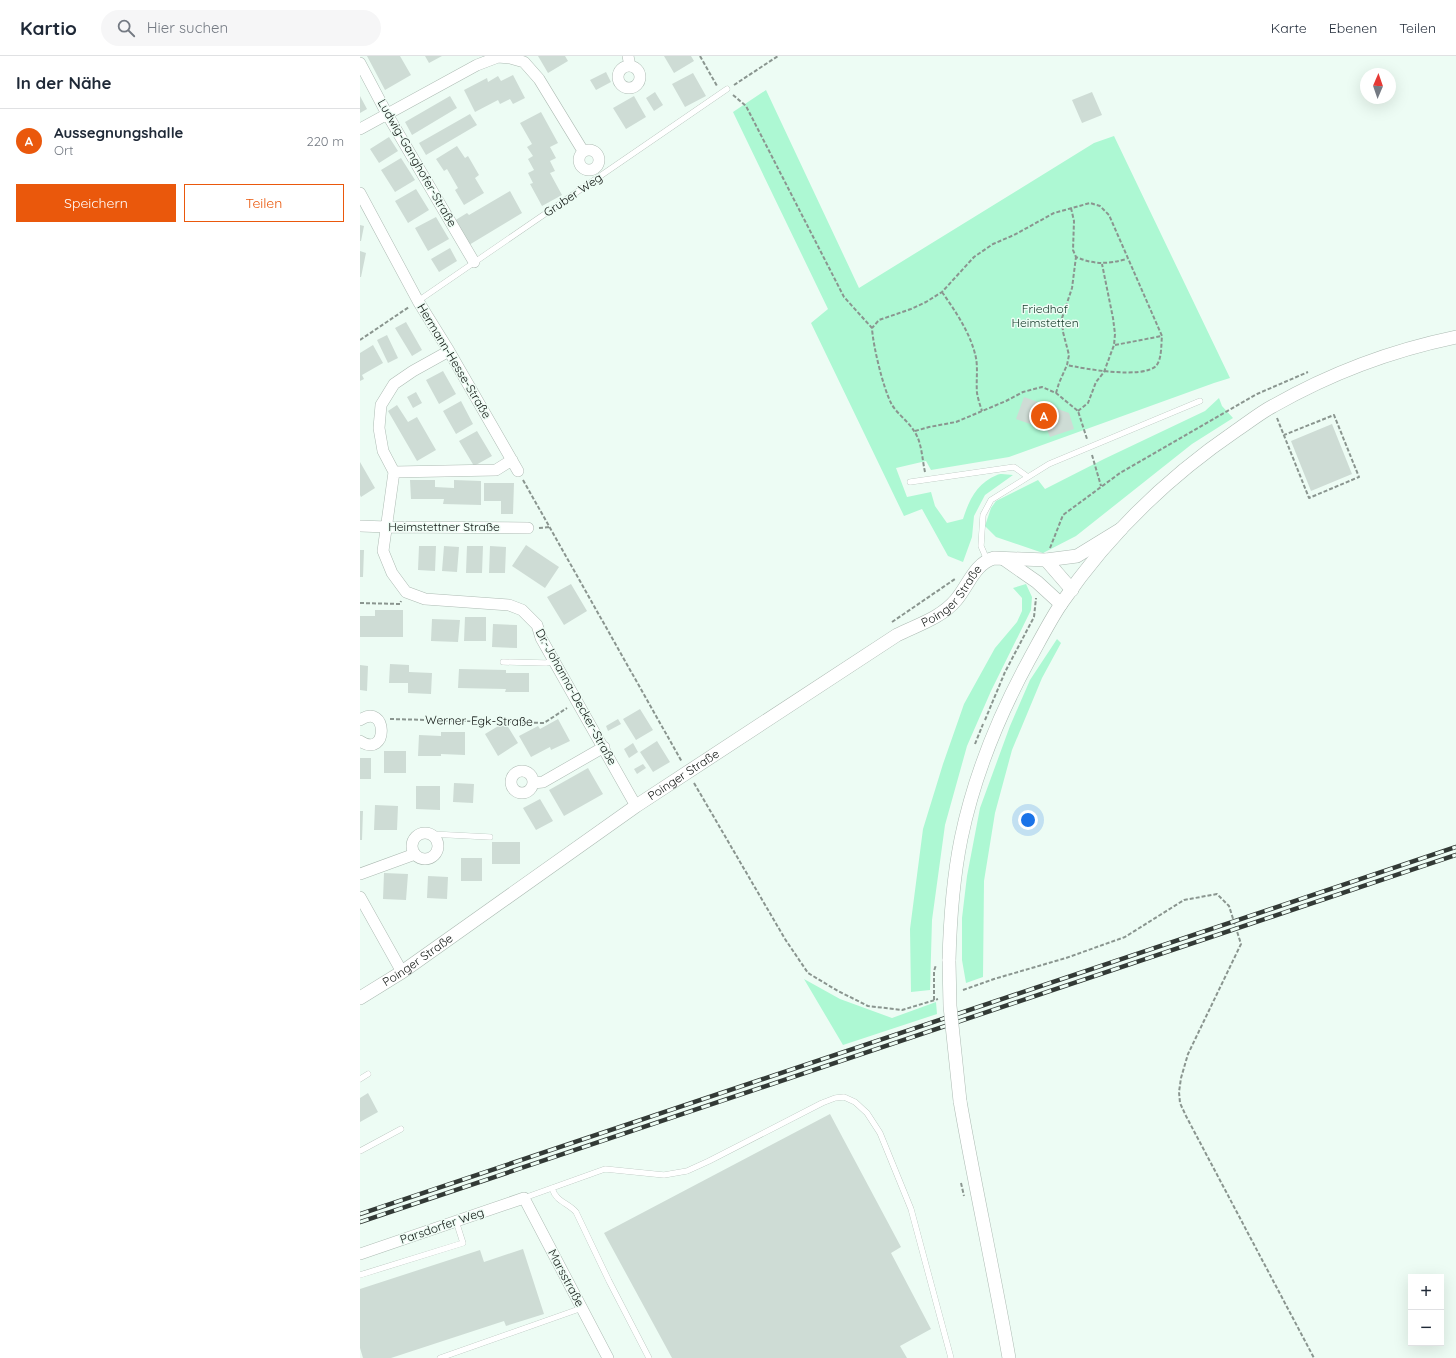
<!DOCTYPE html>
<html lang="de">
<head>
<meta charset="utf-8">
<style>
	:root { --surface:#fff; --page:#f6f6f7; --text:#1f2937; --muted:#747a83; --line:#e0e1e3; --accent:#ea580c }
	body { margin:0; font-family:Quicksand,sans-serif; background:var(--page); color:var(--text) }
	.controls { position:absolute; right:12px; bottom:12px; display:grid; overflow:hidden; border-radius:0px; box-shadow:0 4px 16px #0002 }
	.controls button { width:36px; height:36px; display:grid; place-items:center; padding:0; border:0; border-bottom:1px solid var(--line); background:var(--surface); color:var(--text); font:20px sans-serif }
	.compass { position:absolute; left:1000px; top:12px; width:36px; height:36px; border-radius:50%; background:var(--surface); box-shadow:0 4px 16px #0002; rotate:2deg }
	.you { position:absolute; left:668px; top:764px; width:14px; height:14px; margin:-10px; border:3px solid #fff; border-radius:50%; background:#1a73e8; box-shadow:0 0 0 6px #1a73e833 }
	.badge { display:grid; place-items:center; width:26px; height:26px; border-radius:50%; background:var(--accent); color:#fff; font-size:13px; font-weight:700 }
	.pin { position:absolute; translate:-50% -50%; border:2px solid #fff; box-shadow:0 1px 4px #0006 }
	.list { margin:0; padding:0; list-style:none }
	h2 { display:flex; justify-content:space-between; align-items:center; height:52px; margin:0; padding:0 16px; font-size:17px }
	h2 small { font-size:13px; font-weight:400; color:var(--muted) }
	.list li { display:grid; grid-template-columns:26px 1fr auto; gap:12px; align-items:center; box-sizing:border-box; height:64px; padding:0 16px; border-top:1px solid var(--line) }
	.list b { display:block; font-size:15px; white-space:nowrap }
	.list p { margin:0; font-size:13px; white-space:nowrap; color:var(--muted) }
	.list em { font-size:13px; font-style:normal; color:var(--muted) }
	.actions { display:flex; gap:8px; padding:12px 16px }
	.actions a { flex:1; padding:9px 0; border:1px solid var(--accent); border-radius:0px; text-align:center; font-size:14px; color:var(--accent) }
	.actions .main { background:var(--accent); color:#fff }
	.icon { flex:none; width:22px; height:22px; fill:none; stroke:currentColor; stroke-width:2; stroke-linecap:round; stroke-linejoin:round }
	.map { position:relative; flex:none; width:1096px; height:1302px; overflow:hidden }
	header { display:flex; align-items:center; gap:24px; box-sizing:border-box; height:56px; padding:0 20px; background:var(--surface); border-bottom:1px solid var(--line) }
	header strong { font-size:19px }
	nav { display:flex; gap:22px; margin-inline-start:auto; font-size:14px }
	.search { width:280px; height:36px; background:var(--page); display:flex; align-items:center; gap:10px; box-sizing:border-box; padding:0 14px; border-radius:22px; color:var(--muted); font-size:15px }
	main { display:flex }
	aside { flex:1; background:var(--surface) }
	.map>svg:first-child { display:block }
	.green { fill:#adf8d3 }
	.building { fill:#cedcd5 }
	.lines { fill:none; stroke-linecap:round; stroke-linejoin:round }
	.service-casing { stroke:#adbbb3; stroke-width:6 }
	.minor-casing { stroke:#adbbb3; stroke-width:12 }
	.tertiary-casing { stroke:#adbbb3; stroke-width:14 }
	.path { stroke:#8a958f; stroke-width:2; stroke-dasharray:4 2; stroke-linecap:butt }
	.service { stroke:#fff; stroke-width:5.5 }
	.minor { stroke:#fff; stroke-width:11 }
	.tertiary { stroke:#fff; stroke-width:13 }
	.rail-casing { stroke:#333a36; stroke-width:4.5 }
	.rail { stroke:#edfcf4; stroke-width:3; stroke-dasharray:9; stroke-linecap:butt }
	.tertiary-bridge-casing { stroke:#adbbb3; stroke-width:14; stroke-linecap:butt }
	.tertiary-bridge { stroke:#fff; stroke-width:13 }
	.labels { text-anchor:middle; stroke-width:3; stroke-linejoin:round; paint-order:stroke }
	.street-label { font-size:12px; fill:#0f1411; stroke:#edfcf4 }
	.park-label { font-size:12px; fill:#143828; stroke:#edfcf4 }
</style>
</head>
<body>
<header>
<strong>Kartio</strong>
<div class="search"><svg class="icon" aria-label="search" viewBox="0 0 24 24"><circle cx="10" cy="10" r="6"/><path d="M15 15l6 6"/></svg>Hier suchen</div>
<nav><a>Karte</a><a>Ebenen</a><a>Teilen</a></nav>
</header>
<main>
<aside>
<h2>In der Nähe<small></small></h2>
<ul class="list">
<li><span class="badge">A</span><div><b>Aussegnungshalle</b><p>Ort</p></div><em>220 m</em></li>
</ul>
<div class="actions"><a class="main">Speichern</a><a>Teilen</a></div>
</aside>
<div class="map">
<svg width="1096" height="1302" viewBox="0 0 1096 1302">
	<rect width="100%" height="100%" fill="#edfcf4"/>
	<path class="green" d="M406 34 499 232 734 87 754 80 870 322 854 327 649 401 571 414 566 405 536 412 547 441 571 436 575 450 587 467 603 463C609 444 617 427 637 419 641 417 648 419 653 419L625 439 614 460 612 481 603 506 588 500 562 453 544 460 451 267 468 253 373 56Z
		M859 342 862 350 873 362 832 388 716 480 683 497 636 481 625 470 631 452 636 445 678 424 685 433 744 403 845 355Z
		M666 528 672 541 671 554 631 635 607 690 585 769 572 864 570 934 551 936 550 873 563 773 583 708 604 648 635 592 657 566 662 555V542L653 532Z
		M697 583 701 587 682 622 652 694 635 757 624 825 623 921 606 927 602 904V862L607 820 620 752 650 670 670 624Z
		M444 923 480 943 532 962 576 946 577 958 483 989Z"/>
	<path class="building" d="M7 0H40L51 19 25 34Z
		M65 0H82L69 7Z
		M178 0H205L208 5 188 17Z
		M304 0H331L334 5 314 17Z
		M246 16 251 26 236 34 230 24Z
		M333 17 346 40 325 51 312 28Z
		M153 19 165 42 153 48 150 43 140 48 138 44 115 56 104 34 127 22 128 26 138 20 141 25Z
		M295 36 303 49 294 55 286 42Z
		M732 36 742 59 722 67 712 44Z
		M0 40 7 53 0 57Z
		M90 40 97 52 52 79 45 66Z
		M274 40 286 61 266 73 253 52Z
		M181 56 198 87 190 91 196 102 190 105 195 115 190 117 202 139 182 150 170 128 173 127 168 117 174 114 168 103 173 100 167 91 172 88 160 67Z
		M110 58 117 69 66 99 59 87Z
		M29 81 38 95 19 107 10 93Z
		M97 90 105 102 108 100 119 119 115 122 124 137 104 149 95 134 98 132 87 113 84 115 76 103Z
		M41 102 55 124 35 136 21 114Z
		M56 133 69 154 48 167 35 145Z
		M150 135 162 157 109 189 94 165 107 157 109 159Z
		M76 161 89 183 68 195 55 172Z
		M0 169 4 170 1 185H0Z
		M90 192 97 205 79 216 71 203Z
		M0 195 6 197 1 221H0Z
		M46 266 62 294 52 300 35 272Z
		M27 279 38 302 28 307 17 284Z
		M13 289 23 307 2 319 4 323 0 325V297Z
		M83 315 96 338 79 348 66 324Z
		M56 336 62 347 53 352 47 341Z
		M664 341 709 357 714 373 690 381 687 374 656 363Z
		M101 345 113 368 96 378 83 355Z
		M37 349 48 366 57 361 76 394 57 405 28 355Z
		M972 368 992 418 951 435 931 385Z
		M117 375 132 400 114 410 99 385Z
		M0 406 15 432 1 441 0 439Z
		M50 424H75V431L94 432V424L121 425V449L83 448 84 443H51Z
		M124 427H154L153 458H141V445H124Z
		M166 489 199 511 185 532 152 510Z
		M59 490H76L75 515 58 514Z
		M84 490 99 491 97 516 82 515Z
		M107 490H123L122 517H106Z
		M130 490 146 491 145 517H129Z
		M0 494H4L3 521H0Z
		M211 528 227 555 204 569 187 541Z
		M15 554H43V581H0V560H15Z
		M105 561H126V585H104Z
		M72 563 100 564 98 586 71 585Z
		M133 568 157 569V592L132 591Z
		M30 608 49 609V616L72 617 71 638 48 637V627H29Z
		M0 609 8 610 7 635 0 634Z
		M99 613 146 614V617H169V636H145L146 633 98 632Z
		M280 653 293 674 276 684 263 663Z
		M198 663 210 685 191 694 190 691 171 701 159 680 178 670 180 673Z
		M258 663 261 668 248 675 246 670Z
		M145 666 158 687 138 700 125 678Z
		M81 676H105V699L81 698V700H58L59 679 81 680Z
		M297 685 310 706 293 716 280 696Z
		M273 687 278 696 269 702 264 693Z
		M24 695H46V717H24Z
		M0 702H11V723H0Z
		M283 708 286 712 277 718 274 713Z
		M228 712 243 738 204 760 189 734Z
		M94 727 114 728 113 747 93 746Z
		M56 730H80V754L56 753Z
		M180 743 193 765 176 774 163 752Z
		M15 749 38 750 37 774H14Z
		M0 755H3L2 784H0Z
		M132 786H160V808H132Z
		M101 802H122V825H101Z
		M24 817 48 818 46 844 23 843Z
		M68 820 88 821 87 843 67 842Z
		M8 1037 18 1056 0 1066V1042Z
		M470 1058 541 1191 531 1197 571 1273 540 1290 547 1302H312L244 1177Z
		M163 1193 184 1258 146 1270 144 1265 31 1302H3L0 1292V1233L120 1194 124 1206Z"/>
	<g class="lines">
		<g class="service-casing">
			<path id="service" d="M58 245 367 33
				M550 426 654 411 668 421
				M627 504 621 490 623 459 631 444 689 408 840 345
				M143 606 186 607 194 605
				M71 778 130 781
				M0 1023 8 1018
				M0 1095 41 1073
				M192 1132C196 1146 207 1146 216 1156L249 1225 289 1302
				M164 1142 245 1113 304 1119 327 1115 349 1105 462 1047 475 1042 484 1041 495 1046 507 1057 520 1077 551 1153 591 1302
				M0 1219 103 1187 96 1165
				M80 1302 222 1252"/>
		</g>
		<g class="minor-casing">
			<path id="minor" d="M268 0 270 10
				M0 7 27 58 114 206
				M258 21a11 11 0 1 1 22 0a11 11 0 1 1-22 0Z
				M0 73 117 9 138 1 150 2 164 6 179 23 223 95
				M219 104a10 10 0 1 1 20 0a10 10 0 1 1-20 0Z
				M0 137 58 245 89 295 158 415
				M89 295 53 315 34 328 21 349 19 372 23 395 34 416 23 495 32 517 46 536 65 543 149 549 162 554 177 569 181 582 276 750
				M34 416 136 414 152 404
				M0 470 27 471 168 472
				M0 664C28 645 29 704 0 685
				M151 726a11 11 0 1 1 22 0a11 11 0 1 1-22 0Z
				M173 727 183 726 244 691
				M52 790a13 13 0 1 1 26 0a13 13 0 1 1-26 0Z
				M0 818 55 798
				M0 841 42 916
				M0 1198 164 1142 248 1302"/>
		</g>
		<g class="tertiary-casing">
			<g id="tertiary">
				<path d="M644 503 677 526 701 548"/>
				<path d="M686 504 712 534"/>
				<path d="M589 905C590 864 593 823 601 783 614 720 638 661 669 604 679 586 689 566 701 548 748 479 808 421 877 374 889 366 900 357 913 350 969 318 1033 294 1096 281"/>
				<path id="s1" d="M0 942 42 916 276 750 537 579C557 569 581 562 596 544 608 530 615 507 634 502L686 504 717 500 761 473"/>
				<path d="M600 1045C615 1131 634 1216 649 1302"/>
			</g>
		</g>
		<path class="path" d="M340 0 357 30
			M374 29 418 0
			M373 39 386 50 484 241 512 272
			M711 152 714 165 713 194 716 201C735 209 747 208 767 203
			M582 236C596 256 611 278 616 302 618 313 616 325 617 337 618 343 620 349 622 355
			M0 284 49 251
			M755 289 802 280
			M696 337 699 327 707 309 709 299 703 276 702 262 712 232 716 201
			M718 355 728 347 736 326 744 316 754 289 755 278 753 262 742 208
			M917 362 949 442 999 421 974 359 924 379
			M555 375 569 371 596 366 646 345 663 336 682 331 696 337 718 355 727 383
			M732 399 741 430
			M565 416C562 403 562 386 554 375 548 365 536 357 531 347 523 331 513 290 512 272L519 264 551 253 566 246 582 236 614 201 633 188 654 179 694 157 730 147 740 150 749 159 802 280C801 289 802 303 796 310 782 323 725 313 707 309
			M163 424 322 706
			M179 472 190 471
			M690 492 703 459 760 417 897 338 948 316
			M0 547 40 548 41 545
			M532 566 595 523
			M30 663 184 667 207 652
			M625 664 645 616 674 561 676 542
			M615 688 623 668
			M334 727 425 883 448 917 478 935 508 950 542 954 578 943
			M603 934 634 923 706 902 765 881 824 844 857 838 869 850 881 888 828 998 821 1022 819 1036 820 1047 826 1060 954 1302
			M574 944V915L576 909
			M601 1127 604 1140"/>
		<use href="#service" class="service"/>
		<use href="#minor" class="minor"/>
		<use href="#tertiary" class="tertiary"/>
		<g class="rail-casing">
			<path id="rail" d="M0 1158 1096 791
				M0 1166 1096 799"/>
		</g>
		<use href="#rail" class="rail"/>
		<g class="tertiary-bridge-casing">
			<path id="tertiary-bridge" d="M589 905 590 950 600 1045"/>
		</g>
		<use href="#tertiary-bridge" class="tertiary-bridge"/>
	</g>
	<g class="labels">
		<g class="street-label">
			<text transform="translate(57 107) rotate(60)" y="4">Ludwig-Ganghofer-Straße</text>
			<text transform="translate(213 139) rotate(-34)" y="4">Gruber Weg</text>
			<text transform="translate(94 305) rotate(59)" y="4">Hermann-Hesse-Straße</text>
			<text x="84" y="475">Heimstettner Straße</text>
			<text dy="4" stroke="none"><textPath href="#s1" startOffset="717">Poinger Straße</textPath></text>
			<text transform="translate(216 641) rotate(61)" y="4">Dr.-Johanna-Decker-Straße</text>
			<text transform="translate(119 665) rotate(1)" y="4">Werner-Egk-Straße</text>
			<text dy="4" stroke="none"><textPath href="#s1" startOffset="393">Poinger Straße</textPath></text>
			<text dy="4" stroke="none"><textPath href="#s1" startOffset="69">Poinger Straße</textPath></text>
			<text transform="translate(82 1170) rotate(-19)" y="4">Parsdorfer Weg</text>
			<text transform="translate(206 1222) rotate(62)" y="4">Marsstraße</text>
		</g>
		<g class="park-label">
			<text x="685" y="257">Friedhof<tspan x="685" dy="14">Heimstetten</tspan></text>
		</g>
	</g>
</svg>
<div class="controls">
<button>+</button>
<button>−</button>
</div>
<svg class="compass" viewBox="-18 -18 36 36"><path d="M0-13l5 13h-10z" fill="#e53935"/><path d="M0 13l5-13h-10z" fill="#747a83"/></svg>
<div class="you"></div>
<div class="pin badge" style="left:684px;top:360px">A</div>
</div>
</main>
</body>
</html>
